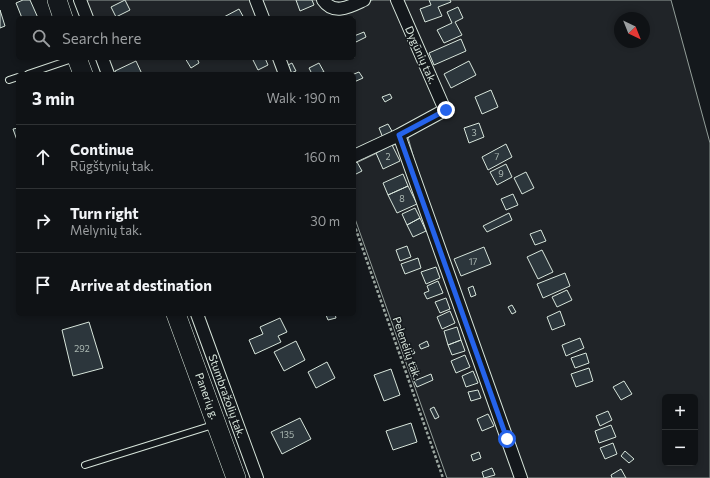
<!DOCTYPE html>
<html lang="en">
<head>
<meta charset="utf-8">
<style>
	:root { --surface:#0f1215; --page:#181b1e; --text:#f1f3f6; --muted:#9b9ea0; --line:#2f3234 }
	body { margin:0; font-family:Commissioner,sans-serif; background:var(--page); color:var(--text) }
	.controls { position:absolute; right:12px; bottom:12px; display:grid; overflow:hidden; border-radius:6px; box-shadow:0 2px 6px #0003 }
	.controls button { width:36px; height:36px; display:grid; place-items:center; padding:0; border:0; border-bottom:1px solid var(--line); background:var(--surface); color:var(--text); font:20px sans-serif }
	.compass { position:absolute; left:614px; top:12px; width:36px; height:36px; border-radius:50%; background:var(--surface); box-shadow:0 2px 6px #0003; rotate:137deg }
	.stop { position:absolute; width:12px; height:12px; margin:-9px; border:3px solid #2563eb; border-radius:50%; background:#fff }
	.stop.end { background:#2563eb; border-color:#fff; box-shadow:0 1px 4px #0008 }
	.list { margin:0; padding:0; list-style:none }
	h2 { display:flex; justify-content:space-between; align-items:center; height:52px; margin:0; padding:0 16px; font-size:17px }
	h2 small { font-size:13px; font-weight:400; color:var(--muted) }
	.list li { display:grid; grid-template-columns:26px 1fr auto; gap:12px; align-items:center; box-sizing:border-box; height:64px; padding:0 16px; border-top:1px solid var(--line) }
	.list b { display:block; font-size:15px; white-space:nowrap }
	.list p { margin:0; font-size:13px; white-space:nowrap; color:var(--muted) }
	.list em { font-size:13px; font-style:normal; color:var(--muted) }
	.icon { flex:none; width:22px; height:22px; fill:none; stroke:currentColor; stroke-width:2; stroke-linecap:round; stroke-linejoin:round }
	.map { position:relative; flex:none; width:710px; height:478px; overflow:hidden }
	.search { position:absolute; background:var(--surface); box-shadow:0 2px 6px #0003; left:16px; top:16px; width:340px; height:44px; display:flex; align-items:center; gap:10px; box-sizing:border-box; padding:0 14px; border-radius:6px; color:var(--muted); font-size:15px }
	.panel { position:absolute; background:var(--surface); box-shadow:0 2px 6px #0003; left:16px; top:72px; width:340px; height:244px; border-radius:6px }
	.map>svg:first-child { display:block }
	.green { fill:#202428; stroke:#939e99; fill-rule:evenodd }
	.building { fill:#2c363c; stroke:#d8e6dc }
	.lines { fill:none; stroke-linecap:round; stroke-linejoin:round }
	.lane-casing { stroke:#d8e6dc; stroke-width:8 }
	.street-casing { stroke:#d8e6dc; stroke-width:14 }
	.primary-casing { stroke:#d8e6dc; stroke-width:20 }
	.path { stroke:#9da8a2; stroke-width:2.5; stroke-dasharray:3 2; stroke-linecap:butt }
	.lane { stroke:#14181c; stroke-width:6 }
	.street { stroke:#14181c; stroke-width:12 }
	.primary { stroke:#14181c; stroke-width:19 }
	.route { stroke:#2563eb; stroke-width:5 }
	.labels { text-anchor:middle; stroke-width:3; stroke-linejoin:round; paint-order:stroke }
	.number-label { font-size:9px; fill:#adbab4 }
	.street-label { font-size:11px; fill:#d8e6dc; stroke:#14181c }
</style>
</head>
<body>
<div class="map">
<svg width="710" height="478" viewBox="0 0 710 478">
	<rect width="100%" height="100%" fill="#14181c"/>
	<path class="green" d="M85 0H250L257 18H92Z
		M258 0H319L339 13 373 0H392L440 109 354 152V74H286L280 58H354V18H265Z
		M403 0H671L710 143V478H527L417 170 408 137 450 113ZM620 18H644V42H620ZM665 397H695V463H665Z
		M107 58H273L279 74H113Z
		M396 144 516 478H447L354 216V164Z"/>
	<path class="building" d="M23 0H30L38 18H22L16 3Z
		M125 0 130 10 116 17 111 7Z
		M296 0H312L314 5 300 11Z
		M429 0H450L451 2 438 7 442 16 425 22 420 9 431 5Z
		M458 7 463 18 455 22 462 35 444 43 437 30 452 23 447 12Z
		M239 9 244 18H222Z
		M0 10 5 26 0 28Z
		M364 32 366 37 356 42 354 36Z
		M461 39 466 51 434 65 429 53Z
		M185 58H197L199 63 191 68Z
		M258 58H265L268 65 258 70 253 60Z
		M136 61 142 74H116L115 71Z
		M469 61 476 75 451 88 444 74Z
		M292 63 296 71 291 73 288 65Z
		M319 63 324 72 312 74 309 68Z
		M359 72 363 78 354 82V74Z
		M491 90 498 107 482 114 475 97Z
		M390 94 392 98 385 102 382 97Z
		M479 123 484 137 469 143 464 128Z
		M388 124 393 133 383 138 379 128Z
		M18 128V143L13 129Z
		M506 144 512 157 488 170 482 157Z
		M392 145 400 161 383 169 376 153Z
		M357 162 362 171 354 175V164Z
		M506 164 512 177 497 185 490 172Z
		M526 172 534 188 522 194 514 178Z
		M403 174 408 186 388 195 383 183Z
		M408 186 417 204 397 213 388 195Z
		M513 194 518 205 506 210 501 199Z
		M415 208 420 218 407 225 402 214Z
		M509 213 512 220 487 232 483 226Z
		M420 218 426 231 413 237 407 225Z
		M541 230 546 241 535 245 530 234Z
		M407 246 411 257 400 261 396 250Z
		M484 247 491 264 461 276 454 259Z
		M542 250 553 272 538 279 527 257Z
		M418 258 421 268 405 274 401 264Z
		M436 267 440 278 426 284 421 272Z
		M565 273 570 286 543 298 537 284Z
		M438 281 443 293 427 299 424 293 429 291 427 286Z
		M473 286 476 295 471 297 468 288Z
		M567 290 572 300 557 307 552 297Z
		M446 298 450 309 440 313 435 302Z
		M512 305 516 312 512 314 508 307Z
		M450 311 455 323 442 329 437 317Z
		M560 311 565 325 552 330 547 317Z
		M335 314 336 318 328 320 326 315Z
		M280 318 287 332 278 336 281 342 255 354 249 340 263 334 260 327Z
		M89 322 103 368 73 376 62 330Z
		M457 327 461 340 448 345 444 331Z
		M580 338 584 348 566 356 562 345Z
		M461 340 465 351 452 355 448 345Z
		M296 341 305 360 284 371 274 352Z
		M427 341 429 346 421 349 419 345Z
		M412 348 415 353 406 357 404 352Z
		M586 353 589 363 575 368 571 358Z
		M465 355 470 367 456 373 451 361Z
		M327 362 335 378 316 388 308 372Z
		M415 363 419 374 413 376 409 365Z
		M589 368 593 381 576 387 571 374Z
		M391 369 400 395 384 401 374 375Z
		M473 371 478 383 466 387 462 376Z
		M431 374 433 380 417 387 414 381Z
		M624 381 632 394 621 400 613 387Z
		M478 390 481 398 471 401 468 392Z
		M434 407 439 417 435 419 430 409Z
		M608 411 612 420 600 426 596 416Z
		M488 414 494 426 482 431 477 419Z
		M300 418 311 439 282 454 271 432Z
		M411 423 417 442 393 450 386 431Z
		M611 425 616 437 599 443 595 431Z
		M613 443 617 454 605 459 600 448Z
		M625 451 634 459 629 463 621 456Z
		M479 452 481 458 473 461 471 455Z
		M492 468 495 475 484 478 482 472Z
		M621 469 626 478H612L611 475Z"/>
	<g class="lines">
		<g class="lane-casing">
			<path id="lane" d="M28 74 75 58
				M9 80 18 77
				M85 465 213 425"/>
		</g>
		<g class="street-casing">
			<path id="street" d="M80 0 87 18
				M256 0 263 18
				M323 0C334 16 351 6 364 0
				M102 58 108 74
				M279 58 285 74
				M399 135 521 478
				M354 156 399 135 445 110 397 0
				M197 314 257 478"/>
		</g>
		<g class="primary-casing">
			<path id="primary" d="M57 0 63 18
				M77 58 83 74
				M176 314 236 478"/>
		</g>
		<path class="path" d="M354 224 443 478"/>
		<use href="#lane" class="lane"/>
		<use href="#street" class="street"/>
		<use href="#primary" class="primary"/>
	</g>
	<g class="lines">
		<path class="route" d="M446 110 399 135 507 439"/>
	</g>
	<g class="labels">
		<g class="number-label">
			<text x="474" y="136">3</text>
			<text x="388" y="160">2</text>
			<text x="497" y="160">7</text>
			<text x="501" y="177">9</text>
			<text x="402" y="202">8</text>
			<text x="473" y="265">17</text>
			<text x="82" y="352">292</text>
			<text x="287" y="438">135</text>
		</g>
		<g class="street-label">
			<text transform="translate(421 55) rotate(66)" y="4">Dygūnių tak.</text>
			<text transform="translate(407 348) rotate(71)" y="4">Pelenėlių tak.</text>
			<text transform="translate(207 396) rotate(70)" y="4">Panerių g.</text>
			<text transform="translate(227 396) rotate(70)" y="4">Stumbražolių tak.</text>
		</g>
	</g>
</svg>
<div class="controls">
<button>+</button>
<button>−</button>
</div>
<svg class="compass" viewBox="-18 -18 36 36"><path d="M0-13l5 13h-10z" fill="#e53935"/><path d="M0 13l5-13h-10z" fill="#9b9ea0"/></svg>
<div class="stop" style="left:507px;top:439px"></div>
<div class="stop end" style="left:446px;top:110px"></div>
<div class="search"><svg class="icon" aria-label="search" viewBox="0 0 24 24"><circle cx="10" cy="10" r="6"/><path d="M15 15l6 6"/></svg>Search here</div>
<section class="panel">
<h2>3 min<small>Walk · 190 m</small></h2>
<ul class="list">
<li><svg class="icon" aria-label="ahead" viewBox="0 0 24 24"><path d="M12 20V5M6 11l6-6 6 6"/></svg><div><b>Continue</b><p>Rūgštynių tak.</p></div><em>160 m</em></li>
<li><svg class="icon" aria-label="right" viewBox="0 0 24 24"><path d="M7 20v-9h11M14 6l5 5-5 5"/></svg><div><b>Turn right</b><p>Mėlynių tak.</p></div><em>30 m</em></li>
<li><svg class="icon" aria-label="arrive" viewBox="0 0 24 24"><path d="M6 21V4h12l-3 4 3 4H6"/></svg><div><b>Arrive at destination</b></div></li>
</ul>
</section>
</div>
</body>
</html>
